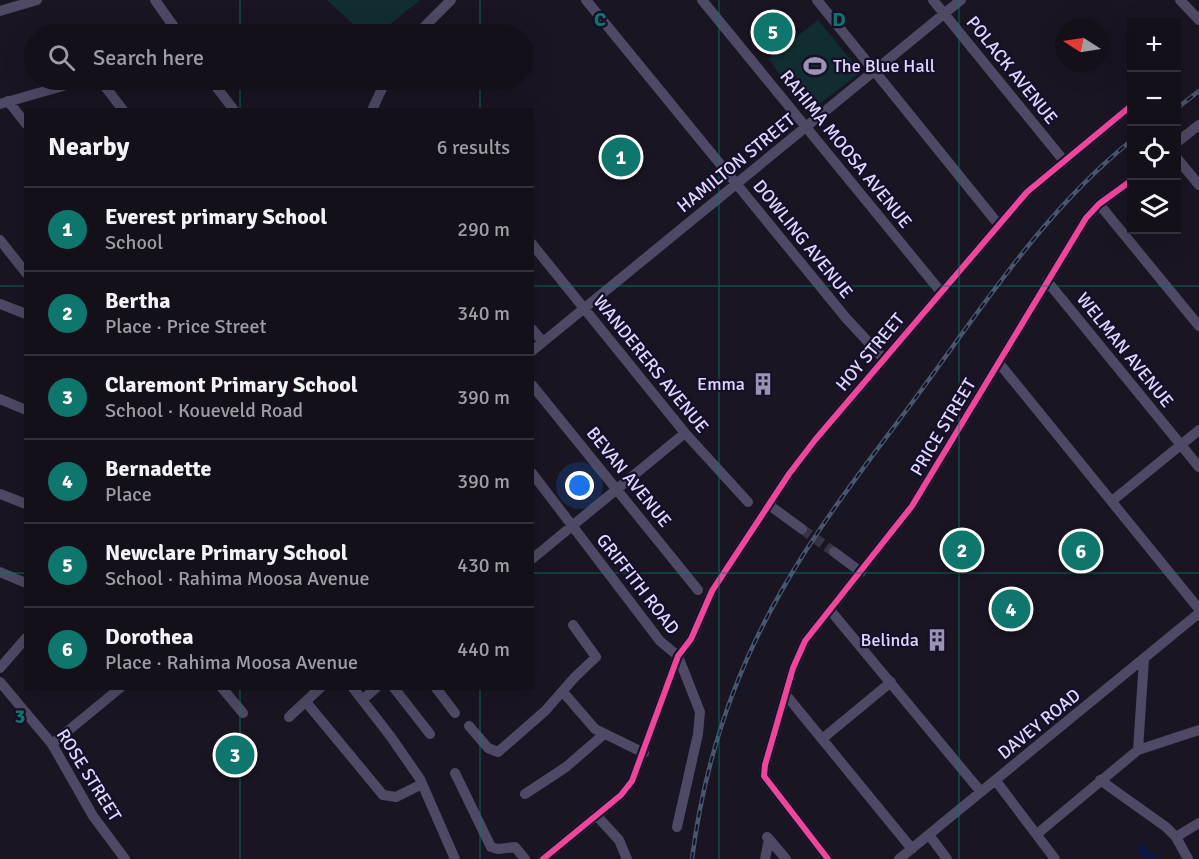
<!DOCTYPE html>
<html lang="en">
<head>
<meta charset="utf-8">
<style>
	:root { --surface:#13101a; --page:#1c1923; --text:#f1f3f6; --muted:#9d9da2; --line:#323039; --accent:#0f766e }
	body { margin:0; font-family:Signika,sans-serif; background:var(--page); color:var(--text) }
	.controls { position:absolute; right:18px; top:18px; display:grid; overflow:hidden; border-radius:0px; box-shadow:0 6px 24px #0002 }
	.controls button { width:54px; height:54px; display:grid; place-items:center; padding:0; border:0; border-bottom:2px solid var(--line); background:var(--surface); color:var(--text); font:30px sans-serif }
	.compass { position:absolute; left:1055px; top:18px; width:54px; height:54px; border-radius:50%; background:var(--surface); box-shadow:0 6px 24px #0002; rotate:282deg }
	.you { position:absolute; left:580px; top:486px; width:21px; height:21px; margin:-15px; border:4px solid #fff; border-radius:50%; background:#1a73e8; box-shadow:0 0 0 9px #1a73e833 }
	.badge { display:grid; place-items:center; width:39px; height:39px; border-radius:50%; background:var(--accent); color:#fff; font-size:20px; font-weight:700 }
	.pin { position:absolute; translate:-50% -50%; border:3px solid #fff; box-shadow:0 2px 6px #0006 }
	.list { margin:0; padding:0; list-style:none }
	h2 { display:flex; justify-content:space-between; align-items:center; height:78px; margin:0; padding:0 24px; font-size:26px }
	h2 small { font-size:20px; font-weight:400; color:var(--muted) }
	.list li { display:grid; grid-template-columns:39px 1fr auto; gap:18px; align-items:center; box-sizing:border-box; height:84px; padding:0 24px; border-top:2px solid var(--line) }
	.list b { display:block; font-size:22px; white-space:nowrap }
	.list p { margin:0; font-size:20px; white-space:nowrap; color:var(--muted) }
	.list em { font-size:20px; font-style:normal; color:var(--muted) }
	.icon { flex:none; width:33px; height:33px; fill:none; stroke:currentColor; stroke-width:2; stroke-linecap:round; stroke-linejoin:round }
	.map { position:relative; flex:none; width:1199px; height:859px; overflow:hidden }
	.search { position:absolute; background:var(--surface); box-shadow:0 6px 24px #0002; left:24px; top:24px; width:510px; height:66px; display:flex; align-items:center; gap:15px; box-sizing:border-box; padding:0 21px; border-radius:33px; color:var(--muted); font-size:22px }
	.panel { position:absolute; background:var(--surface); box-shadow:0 6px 24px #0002; left:24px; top:108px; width:510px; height:582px; border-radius:0px }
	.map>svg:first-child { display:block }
	.green { fill:#122d32 }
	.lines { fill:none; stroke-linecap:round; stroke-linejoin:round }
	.canal { stroke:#091846; stroke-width:8 }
	.minor-tunnel { stroke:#373244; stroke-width:10; stroke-dasharray:10 5; stroke-linecap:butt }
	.minor { stroke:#4e4964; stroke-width:10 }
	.rail-casing { stroke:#47576e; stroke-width:4.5 }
	.rail { stroke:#160f29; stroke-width:2; stroke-dasharray:7; stroke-linecap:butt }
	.cycleway-casing { stroke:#160f29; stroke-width:10 }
	.cycleway { stroke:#ed469a; stroke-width:6 }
	.grid { fill:none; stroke:#0f766e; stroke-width:1.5; stroke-opacity:0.55 }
	.labels { text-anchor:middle; stroke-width:4.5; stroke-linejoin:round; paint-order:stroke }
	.poi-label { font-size:18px; fill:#e0d7ff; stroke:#160f29; text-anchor:end }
	.street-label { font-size:18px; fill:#e0d7ff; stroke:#160f29 }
	.grid-label { font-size:20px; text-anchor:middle; font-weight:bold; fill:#0f766e; stroke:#160f29; stroke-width:4.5; stroke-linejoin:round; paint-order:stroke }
</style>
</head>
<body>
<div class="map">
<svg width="1199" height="859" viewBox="0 0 1199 859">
	<rect width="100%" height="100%" fill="#191523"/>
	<path class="green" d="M327 0H420L378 34H364Z
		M818 20 861 72 809 112 768 59Z"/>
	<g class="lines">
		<path class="canal" d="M1141 849 1152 859"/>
		<path class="minor-tunnel" d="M802 529 834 552"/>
		<path class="minor" d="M155 0 179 34
			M586 0 846 318 883 358
			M702 0 941 292
			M817 0 999 225
			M933 0 1064 161
			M1180 0 1199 20
			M0 11 37 0
			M417 34 451 0
			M100 80 123 110
			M211 80 234 110
			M8 101 26 124
			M0 104 84 80
			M372 110 386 80
			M1176 143 1199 125
			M1176 157 1199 185
			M1099 204 1199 326
			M0 240 26 273
			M532 244 685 433 748 502
			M1047 281 1199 467
			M0 304 26 314
			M532 329 543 342
			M532 351 961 0
			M999 363 1199 609
			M532 385 698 590
			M0 399 26 410
			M532 473 660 641 678 656 700 712 698 734 677 827
			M0 494 26 504
			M1112 501 1199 430
			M769 505 802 529
			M834 552 861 572
			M532 559 685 433
			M0 572 26 583
			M830 610 981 792
			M0 668 26 638
			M0 682 52 744 93 816 125 859
			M222 688 243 713
			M353 688 391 737 420 779 455 859
			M394 688 430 734
			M436 688 455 713
			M563 692 595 729 644 753
			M786 695 912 849
			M362 700 376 688
			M306 702 383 795 396 797 422 784
			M289 717 320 688
			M469 726 488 748 498 752 545 711 575 677 596 657 573 625
			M822 739 891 682
			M52 744 120 688
			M1138 750 1144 659
			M455 773 491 847 498 849 515 847 525 859
			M1100 780 1166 827 1176 837 1188 859
			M996 781 1055 859
			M525 794 566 767 603 735
			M596 815 619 840 627 859
			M1037 834 1138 750 1199 730
			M929 835 947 859
			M1176 837 1199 823
			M769 839 786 859
			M543 859 621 795 632 781 678 656 691 639 712 591 789 474 815 440 1027 192 1132 105
			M765 859 769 839 767 837
			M828 859 764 776 765 765 793 668 805 641 912 506 1086 218 1099 204 1132 180
			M899 859 1199 613"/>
		<g class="rail-casing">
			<path id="rail" d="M1176 109 1199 91
				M692 859C704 764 734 673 782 590 825 514 882 445 933 374 993 291 1051 205 1132 140"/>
		</g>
		<use href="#rail" class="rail"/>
		<g class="cycleway-casing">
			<path id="cycleway" d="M543 859 621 795 632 781 678 656 691 639 712 591 789 474 815 440 1027 192 1132 105
				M828 859 764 776 765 765 793 668 805 641 912 506 1086 218 1099 204 1132 180"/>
		</g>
		<use href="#cycleway" class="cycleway"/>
	</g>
	<path class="grid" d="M240 0V34M480 0V34M719 0V859M959 0V859M240 80V110M480 80V110M0 286H26M532 286H1199M0 573H26M532 573H1199M240 688V859M480 688V859"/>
	<defs>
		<g id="stadium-bare" transform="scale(1.8)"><path d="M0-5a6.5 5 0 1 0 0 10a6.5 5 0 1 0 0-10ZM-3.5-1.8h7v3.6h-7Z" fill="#9a93b2" stroke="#160f29" stroke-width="2.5" paint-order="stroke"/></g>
		<g id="building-bare" transform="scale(1.8)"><path d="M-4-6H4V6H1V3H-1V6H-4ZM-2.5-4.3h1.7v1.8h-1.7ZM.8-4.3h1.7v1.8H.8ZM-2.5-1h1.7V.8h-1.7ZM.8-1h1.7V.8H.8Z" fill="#9a93b2" stroke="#160f29" stroke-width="2.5" paint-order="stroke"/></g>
	</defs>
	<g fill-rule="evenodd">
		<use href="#stadium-bare" x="815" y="66"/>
		<use href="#building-bare" x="763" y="384"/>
		<use href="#building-bare" x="937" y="640"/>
	</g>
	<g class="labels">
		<g class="poi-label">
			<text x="833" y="72" text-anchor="start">The Blue Hall</text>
			<text x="745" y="390">Emma</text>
			<text x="919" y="646">Belinda</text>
		</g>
		<g class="street-label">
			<text transform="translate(1012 70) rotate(51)" y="6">POLACK AVENUE</text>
			<text transform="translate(846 149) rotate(51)" y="6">RAHIMA MOOSA AVENUE</text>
			<text transform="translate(736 163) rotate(-39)" y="6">HAMILTON STREET</text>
			<text transform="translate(803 239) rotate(51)" y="6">DOWLING AVENUE</text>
			<text transform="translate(1125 350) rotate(51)" y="6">WELMAN AVENUE</text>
			<text transform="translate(870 352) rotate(-50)" y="6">HOY STREET</text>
			<text transform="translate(651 364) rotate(51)" y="6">WANDERERS AVENUE</text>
			<text transform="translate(943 427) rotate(-59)" y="6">PRICE STREET</text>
			<text transform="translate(629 477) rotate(51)" y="6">BEVAN AVENUE</text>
			<text transform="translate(638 584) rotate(52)" y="6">GRIFFITH ROAD</text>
			<text transform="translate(1039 724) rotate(-39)" y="6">DAVEY ROAD</text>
			<text transform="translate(89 775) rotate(58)" y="6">ROSE STREET</text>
		</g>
	</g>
	<g class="grid-label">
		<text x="600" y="26">C</text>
		<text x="839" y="26">D</text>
		<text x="20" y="723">3</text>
	</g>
</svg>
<div class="controls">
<button>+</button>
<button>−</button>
<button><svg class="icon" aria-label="locate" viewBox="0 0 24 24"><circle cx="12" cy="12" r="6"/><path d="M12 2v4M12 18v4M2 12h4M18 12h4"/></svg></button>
<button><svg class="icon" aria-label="layers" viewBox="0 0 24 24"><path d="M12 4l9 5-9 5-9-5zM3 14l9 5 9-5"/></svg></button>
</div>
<svg class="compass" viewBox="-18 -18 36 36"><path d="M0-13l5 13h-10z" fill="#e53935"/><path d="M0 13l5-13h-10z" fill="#9d9da2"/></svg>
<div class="you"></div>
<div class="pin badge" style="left:621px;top:157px">1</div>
<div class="pin badge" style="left:962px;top:550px">2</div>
<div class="pin badge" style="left:235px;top:755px">3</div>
<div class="pin badge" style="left:1011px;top:609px">4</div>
<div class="pin badge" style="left:773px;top:32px">5</div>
<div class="pin badge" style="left:1081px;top:551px">6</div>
<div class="search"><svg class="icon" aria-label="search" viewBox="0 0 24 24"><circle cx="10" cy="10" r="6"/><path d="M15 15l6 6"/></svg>Search here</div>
<section class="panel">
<h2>Nearby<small>6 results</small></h2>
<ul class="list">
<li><span class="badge">1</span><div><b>Everest primary School</b><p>School</p></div><em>290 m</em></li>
<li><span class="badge">2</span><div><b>Bertha</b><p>Place · Price Street</p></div><em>340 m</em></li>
<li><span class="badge">3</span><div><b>Claremont Primary School</b><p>School · Koueveld Road</p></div><em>390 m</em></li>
<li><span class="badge">4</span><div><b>Bernadette</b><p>Place</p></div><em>390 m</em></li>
<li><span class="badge">5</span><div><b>Newclare Primary School</b><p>School · Rahima Moosa Avenue</p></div><em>430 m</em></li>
<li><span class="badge">6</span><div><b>Dorothea</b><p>Place · Rahima Moosa Avenue</p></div><em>440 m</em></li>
</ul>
</section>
</div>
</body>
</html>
